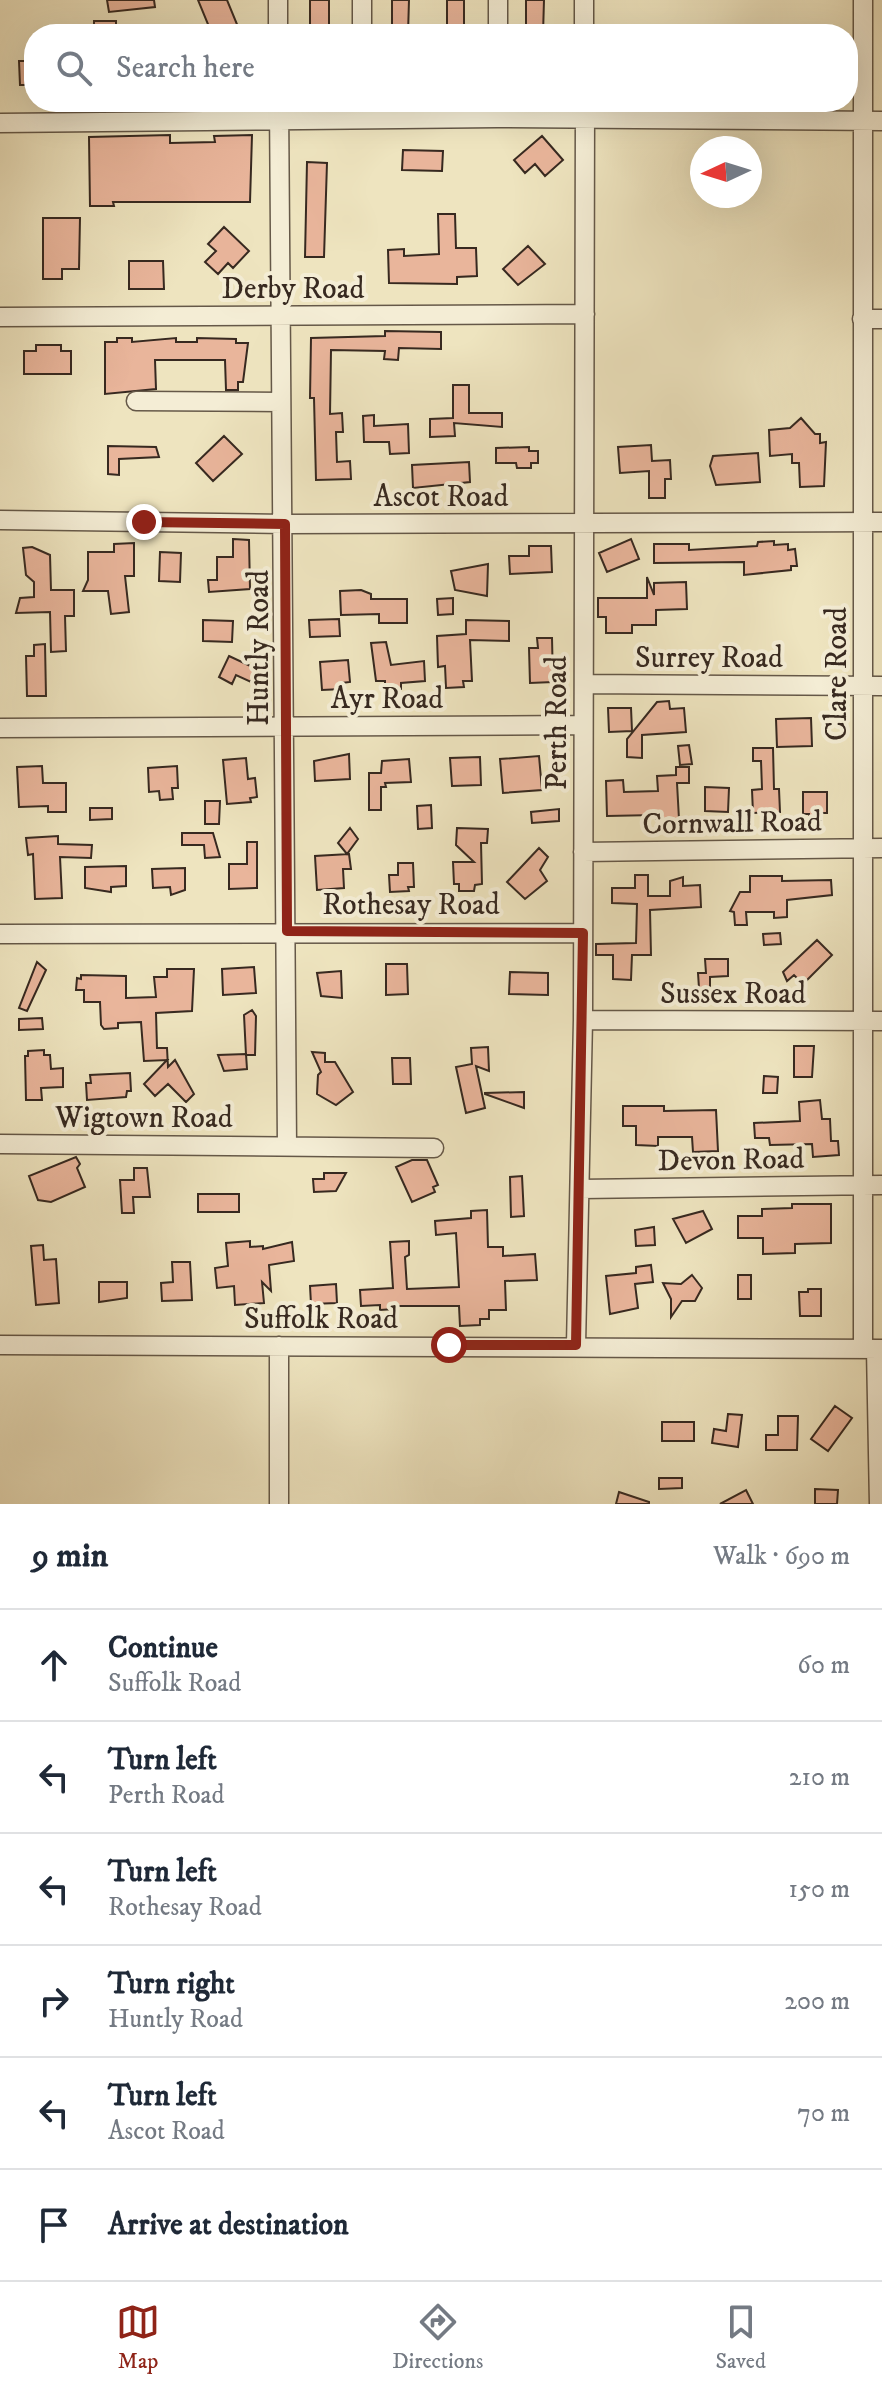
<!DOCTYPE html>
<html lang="en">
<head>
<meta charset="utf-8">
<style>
	:root { --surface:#fff; --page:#f6f6f7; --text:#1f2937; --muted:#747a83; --line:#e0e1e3; --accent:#8f2418 }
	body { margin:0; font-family:"IM FELL DW Pica",serif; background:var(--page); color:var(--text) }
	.compass { position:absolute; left:690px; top:136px; width:72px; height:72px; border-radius:50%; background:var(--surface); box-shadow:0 8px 32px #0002; rotate:266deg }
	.stop { position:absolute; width:24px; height:24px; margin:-18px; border:6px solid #8f2418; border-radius:50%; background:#fff }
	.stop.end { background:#8f2418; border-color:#fff; box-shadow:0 2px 8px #0008 }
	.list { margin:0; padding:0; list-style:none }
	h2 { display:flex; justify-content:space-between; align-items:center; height:104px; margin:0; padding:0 32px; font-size:34px }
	h2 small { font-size:26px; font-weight:400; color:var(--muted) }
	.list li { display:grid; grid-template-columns:52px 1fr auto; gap:24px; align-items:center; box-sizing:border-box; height:112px; padding:0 32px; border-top:2px solid var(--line) }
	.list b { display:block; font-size:30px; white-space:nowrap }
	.list p { margin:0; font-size:26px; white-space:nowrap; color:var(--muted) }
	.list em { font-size:26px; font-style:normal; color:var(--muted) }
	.icon { flex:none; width:44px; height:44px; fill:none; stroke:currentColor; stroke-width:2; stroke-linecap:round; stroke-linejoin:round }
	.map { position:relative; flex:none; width:882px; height:1504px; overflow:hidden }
	.search { position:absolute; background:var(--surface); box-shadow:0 8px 32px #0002; left:24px; right:24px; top:24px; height:88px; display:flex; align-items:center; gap:20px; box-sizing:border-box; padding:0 28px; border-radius:32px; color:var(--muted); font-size:30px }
	.sheet { height:776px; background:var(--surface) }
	nav { display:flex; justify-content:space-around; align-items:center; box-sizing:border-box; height:112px; border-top:2px solid var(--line); background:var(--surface); font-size:22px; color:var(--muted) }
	nav a { display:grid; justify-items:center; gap:4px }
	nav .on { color:var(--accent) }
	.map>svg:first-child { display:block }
	.building { fill:#e9b59b; stroke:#372920; stroke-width:2 }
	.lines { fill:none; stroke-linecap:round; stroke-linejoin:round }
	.minor-casing { stroke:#655848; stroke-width:21 }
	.minor { stroke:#f4edd5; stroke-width:18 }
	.route { stroke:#8f2418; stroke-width:10 }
	.labels { text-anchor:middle; stroke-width:8; stroke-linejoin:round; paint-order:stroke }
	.street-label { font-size:30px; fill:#372920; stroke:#f4edd5 }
</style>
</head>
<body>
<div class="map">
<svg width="882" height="1504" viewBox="0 0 882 1504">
	<rect width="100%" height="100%" fill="#eee4bf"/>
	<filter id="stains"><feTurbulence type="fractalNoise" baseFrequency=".0025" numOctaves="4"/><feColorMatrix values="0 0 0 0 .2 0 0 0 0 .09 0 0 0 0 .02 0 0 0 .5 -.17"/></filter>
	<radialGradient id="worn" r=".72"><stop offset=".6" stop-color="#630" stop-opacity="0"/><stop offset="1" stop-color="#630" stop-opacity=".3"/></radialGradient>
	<path class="building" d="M107 0H154L155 7 109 12Z
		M198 0H227L241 34H212Z
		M310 0H329V34H310Z
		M392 0H409L408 34H392Z
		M447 0H464V34H447Z
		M526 0H544L543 34H526Z
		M94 21H116V34H94Z
		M19 61H34V85H20Z
		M170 135V143L215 142 214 136 252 135 250 202H113L114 206H90L89 137Z
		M542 136 563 160 545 176 535 164 525 173 514 160Z
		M403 150 443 151 442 171 402 170Z
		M307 162 327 163 324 257H305Z
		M438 214H455L456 248H476L477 276 457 277V284L389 283 388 250 404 249V256L439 254Z
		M43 218H80L79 269H62V279H43Z
		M224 227 249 251 233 268 228 263 218 274 205 262 216 251 208 244Z
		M528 246 545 264 518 285 503 269Z
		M129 261H163L164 289H129Z
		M385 331 441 332V349L399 348 398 360 384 359 385 351 331 350 330 414 342 413 343 432H336L337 462 350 461 351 479 316 480 314 398H310L311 338 385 336Z
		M117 338H132V342L176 338V342H197V338L236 339V343H248L243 382H238V390H226L225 360H155L156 389 105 394V342H117Z
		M36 345H61V351H71V374H24V351H36Z
		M453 385H469V413H502V427L454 423 455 436 430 437V419L453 418Z
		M374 415V426L408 424 409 453 390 454 389 442H364L363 416Z
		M801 418 815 434H820V443L826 442 824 486 800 487 799 463H792V454L770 456 769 430 790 428Z
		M224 436 242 454 213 481 196 463Z
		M651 445 652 461 670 460 671 479H665V498H649V471L620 473 618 447Z
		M108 446 156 447 159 457 119 459V475L108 474Z
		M529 447V451H538V463H531V468H517L516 463H496V448Z
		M758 453 760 482 716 485 710 466 713 456Z
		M469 462 470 482 413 488 412 465Z
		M233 539 249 540 250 589 209 592 208 580H217V557H233Z
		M631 539 639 559 607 572 599 553Z
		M774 541V545L788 544V550L795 549 797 566H791V570L744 575V562L654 563V544H689V550L757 546 758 542Z
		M134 543V576H125L129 612 111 614 108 591H83L88 580V552H114V544Z
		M529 546H551L552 572 510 574 509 556H529Z
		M32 547 50 555 51 590H74V616H65L66 651 51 652 50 612 16 613 20 598 34 597V582L26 575 23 548Z
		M160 552 181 553 180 582 159 581Z
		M488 564 487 596 455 590 451 571Z
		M647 577 654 595V583L686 582 687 609 656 610V625H632V633H606V617H598V598H647Z
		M361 590 371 594V599H407V623H379V614L341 615 340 591Z
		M453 598V614L438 615 437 599Z
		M339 619 340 636 310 637 309 620Z
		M203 620 233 621 232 642 203 641Z
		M466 620 509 621V641L470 640 472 681H463L464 687 446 688 445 666 438 667 437 636 466 634Z
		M537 638H552L553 682 530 683 529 648H538Z
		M386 642 391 665 424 661 425 681 401 683V689H385V681H376L371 643Z
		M45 644 46 696H27L26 656H34V645Z
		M229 656 257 669 251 682 236 675 232 684 219 677Z
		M348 660 350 682 342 683V689L322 690 320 662Z
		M669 701 670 709 684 708 686 732 642 735V758L627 757V739L657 702Z
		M608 708H631L632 731 609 732Z
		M811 718 812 746 777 747 776 719Z
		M689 745 692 764 680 765 678 746Z
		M753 748H773L774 789H779L780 812 753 813 752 790 762 789 761 761H753Z
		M349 754 350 779 315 781 314 761Z
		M539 756 542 790 503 793 500 759Z
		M480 757 481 785 452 786 450 758Z
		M246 758 248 779 255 778 257 797 250 798 251 802 227 804 223 760Z
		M409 759 411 782 385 783 386 787H381V810H369V773H381L382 761Z
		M42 766 43 783H66V812H48V806L19 807 17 767Z
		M177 766 178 788H172L173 799 160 800 159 791 149 792 148 768Z
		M676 767H689V783H677L679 819 656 820 655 815 607 816 606 781 623 780 624 792 658 791 657 776 676 775Z
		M705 787 729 788 728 812 705 811Z
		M803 792H827V813H821V820H809V814H803Z
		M205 801H220L219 824H205Z
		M431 805 432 828 418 829 417 806Z
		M90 808H112V819L90 820Z
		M559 809V821L532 823 531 812Z
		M350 828 358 839 347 854 338 843Z
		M457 828 488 829 487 843H481L482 884 475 885 474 891H459V884H454L453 862H474L456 845Z
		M182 833H213L220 857 205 858 204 845H182Z
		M58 836V844L92 845 91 858 60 857 62 898 35 899 33 854 28 855 26 838Z
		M247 842H257V888L229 889V864H247Z
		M539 848 548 857 540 870 547 881 525 899 507 882Z
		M349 854 351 869H343L344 888 317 890 315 856Z
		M398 863H413L414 887H408L409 891 390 892 389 875H398Z
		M126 866V886L111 887V892L85 888V867Z
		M185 868V890L171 895 170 887 153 888 152 869Z
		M635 875H648V896H670V881L683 877V886L700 885 701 907 650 910 651 955H632L631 980 613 979V955H596V944L636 943 637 904 612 903V888H635Z
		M750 876H782V881L831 880 832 895 787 900V917L774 918V912H746L747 925H735L734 912 730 911 740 892H750Z
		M780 933 781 944 764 945 763 934Z
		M817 940 832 955 803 984 794 975 787 981 783 972Z
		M705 959H728V976L710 977V988H699L698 973H706Z
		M37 962 46 970 27 1011 19 1008Z
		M386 964H407L408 994 386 995Z
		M254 967 256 993 223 995 222 969Z
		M167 969H194L192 1011 156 1013 157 1048H167L168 1067 175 1060 194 1094 186 1102 168 1084 155 1096 144 1084 167 1060 144 1061 141 1022 118 1023V1028L104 1029 101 1025 100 1002H84V990H76L77 978 81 979V975L126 976V998L156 997 154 977H167Z
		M341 971 342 998 321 996 317 973Z
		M510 972 548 973V995L509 994Z
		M252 1010 256 1016 255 1055H246L244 1015Z
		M42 1018 43 1029 19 1030V1019Z
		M794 1046H814L812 1077H794Z
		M488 1047 489 1071 476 1066 485 1108 466 1113 456 1067 472 1064 471 1048Z
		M44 1050V1055H50L51 1069 63 1068V1087L41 1088 42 1100H26L25 1056H28V1051Z
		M312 1052 325 1053V1062H335L353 1092 336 1105 317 1094 318 1075 321 1072Z
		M246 1054 247 1069 224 1071 218 1055Z
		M392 1058H410L411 1084H393Z
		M130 1073 131 1091H127L126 1097 87 1100 86 1083H91L90 1075Z
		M764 1076 778 1077 777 1093H763Z
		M524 1092V1108L485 1094V1093Z
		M820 1100 822 1119H830L831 1141H838L839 1155 813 1157 812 1144 770 1145 769 1138H755L754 1123 800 1121 799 1102Z
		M623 1106H664V1111L716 1110 718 1151 693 1152 692 1137H658V1146L636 1145V1126H623Z
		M76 1157 80 1164 77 1168 85 1187 51 1202 38 1200 29 1176Z
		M412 1160H427L438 1185 433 1187 435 1192 412 1202 396 1167Z
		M134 1168H147L150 1197H133L134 1213H122L120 1180H134Z
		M324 1173H346L336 1191 314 1192 313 1179H324Z
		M522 1176 524 1216 511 1217 510 1177Z
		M198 1194H239V1212H198Z
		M792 1204H831V1243L795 1244V1253L763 1254V1238H738V1216H762V1209L792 1208Z
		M487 1210 488 1247H503V1256L535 1254 537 1280 505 1281 506 1310H489V1319H480V1325L460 1326 459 1306H393L394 1309 380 1310V1305L361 1306 360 1290 393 1288 390 1242 409 1241V1255L405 1257 407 1289 459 1287 456 1233 436 1235 435 1221 471 1218V1211Z
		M703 1211 712 1229 686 1243 673 1219Z
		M654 1227 655 1245 636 1246 635 1230Z
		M250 1241V1247L263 1246V1249L292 1242 294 1261 269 1265 271 1291 262 1282 264 1303 235 1305 234 1286 217 1288 215 1268 228 1266 226 1243Z
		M43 1245 44 1260 56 1259 59 1303 36 1305 31 1246Z
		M172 1262H190L192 1300 162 1301 161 1283 173 1282Z
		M651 1265 653 1282 635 1284 638 1308 610 1314 606 1276 636 1273V1267Z
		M692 1275 702 1288 695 1301H682L671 1317V1299L663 1283 681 1284Z
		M738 1275H751V1299H738Z
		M99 1282H127V1298L99 1302Z
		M336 1284 337 1303 311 1304 310 1286Z
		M808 1289H821V1316H800L799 1292H808Z
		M835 1406 852 1418 828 1451 811 1439Z
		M728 1414 742 1415 738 1447 712 1443 714 1429 726 1431Z
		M778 1416H798L797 1450H766V1435H778Z
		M662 1422H694V1441H662Z
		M659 1478H682V1488L659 1489Z
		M815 1489 838 1490 837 1504H815Z
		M746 1490 753 1504H720Z
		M619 1492 649 1502V1504H616Z"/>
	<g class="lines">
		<g class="minor-casing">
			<path id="minor" d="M278 0V34
				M362 0V34
				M584 0V34
				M498 34V0
				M279 102 287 1146
				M0 123 497 118 882 121
				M0 317 585 314
				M862 319H882
				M136 401 281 402
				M0 520 285 524 882 522
				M584 684 882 686
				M0 728 583 725
				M583 852 882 848
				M0 934 583 933
				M583 1020 882 1021
				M0 1144 434 1148
				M581 1189 882 1185
				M0 1345 882 1349
				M576 1345 583 1020 585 102
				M279 1346V1504
				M863 1348V0
				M876 1349 879 1504"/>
		</g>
		<use href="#minor" class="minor"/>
	</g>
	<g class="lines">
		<path class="route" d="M144 522 285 524 287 931 583 933 576 1345H449"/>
	</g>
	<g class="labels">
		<g class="street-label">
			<text x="293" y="298">Derby Road</text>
			<text x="441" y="506">Ascot Road</text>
			<text transform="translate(258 648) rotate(-90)" y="10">Huntly Road</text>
			<text x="709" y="667">Surrey Road</text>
			<text transform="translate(836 674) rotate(-90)" y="10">Clare Road</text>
			<text x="387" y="708">Ayr Road</text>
			<text transform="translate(556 723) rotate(-90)" y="10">Perth Road</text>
			<text transform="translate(732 822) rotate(-1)" y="10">Cornwall Road</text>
			<text x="411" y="914">Rothesay Road</text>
			<text x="733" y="1003">Sussex Road</text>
			<text x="144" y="1127">Wigtown Road</text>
			<text transform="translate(731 1159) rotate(-1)" y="10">Devon Road</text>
			<text x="321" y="1328">Suffolk Road</text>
		</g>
	</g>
	<rect width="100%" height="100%" filter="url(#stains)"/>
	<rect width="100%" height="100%" fill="url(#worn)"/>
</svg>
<svg class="compass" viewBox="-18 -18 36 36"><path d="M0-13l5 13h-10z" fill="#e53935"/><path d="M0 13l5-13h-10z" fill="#747a83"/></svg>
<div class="stop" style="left:449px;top:1345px"></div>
<div class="stop end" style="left:144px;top:522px"></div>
<div class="search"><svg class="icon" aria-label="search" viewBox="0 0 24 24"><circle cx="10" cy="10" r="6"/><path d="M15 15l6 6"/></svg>Search here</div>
</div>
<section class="sheet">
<h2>9 min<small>Walk · 690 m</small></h2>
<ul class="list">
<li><svg class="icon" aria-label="ahead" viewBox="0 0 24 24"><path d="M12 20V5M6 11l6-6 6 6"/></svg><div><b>Continue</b><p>Suffolk Road</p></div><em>60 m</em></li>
<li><svg class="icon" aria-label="left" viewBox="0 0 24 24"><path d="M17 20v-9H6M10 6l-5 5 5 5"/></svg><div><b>Turn left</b><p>Perth Road</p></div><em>210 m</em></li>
<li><svg class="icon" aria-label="left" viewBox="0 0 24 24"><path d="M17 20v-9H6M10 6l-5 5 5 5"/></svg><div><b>Turn left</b><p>Rothesay Road</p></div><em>150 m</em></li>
<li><svg class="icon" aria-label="right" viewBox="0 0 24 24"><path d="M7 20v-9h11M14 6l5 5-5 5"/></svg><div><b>Turn right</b><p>Huntly Road</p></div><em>200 m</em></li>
<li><svg class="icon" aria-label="left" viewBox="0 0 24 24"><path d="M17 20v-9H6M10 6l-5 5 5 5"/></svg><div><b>Turn left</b><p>Ascot Road</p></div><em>70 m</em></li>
<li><svg class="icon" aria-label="arrive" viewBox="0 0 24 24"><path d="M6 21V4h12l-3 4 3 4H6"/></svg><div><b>Arrive at destination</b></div></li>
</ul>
</section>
<nav>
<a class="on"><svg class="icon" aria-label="map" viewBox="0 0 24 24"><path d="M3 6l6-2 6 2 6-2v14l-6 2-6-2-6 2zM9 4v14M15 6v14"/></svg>Map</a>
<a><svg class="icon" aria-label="directions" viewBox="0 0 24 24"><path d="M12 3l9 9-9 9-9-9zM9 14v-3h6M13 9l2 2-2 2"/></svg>Directions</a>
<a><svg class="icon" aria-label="saved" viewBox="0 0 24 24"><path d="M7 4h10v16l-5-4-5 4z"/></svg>Saved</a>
</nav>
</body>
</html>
